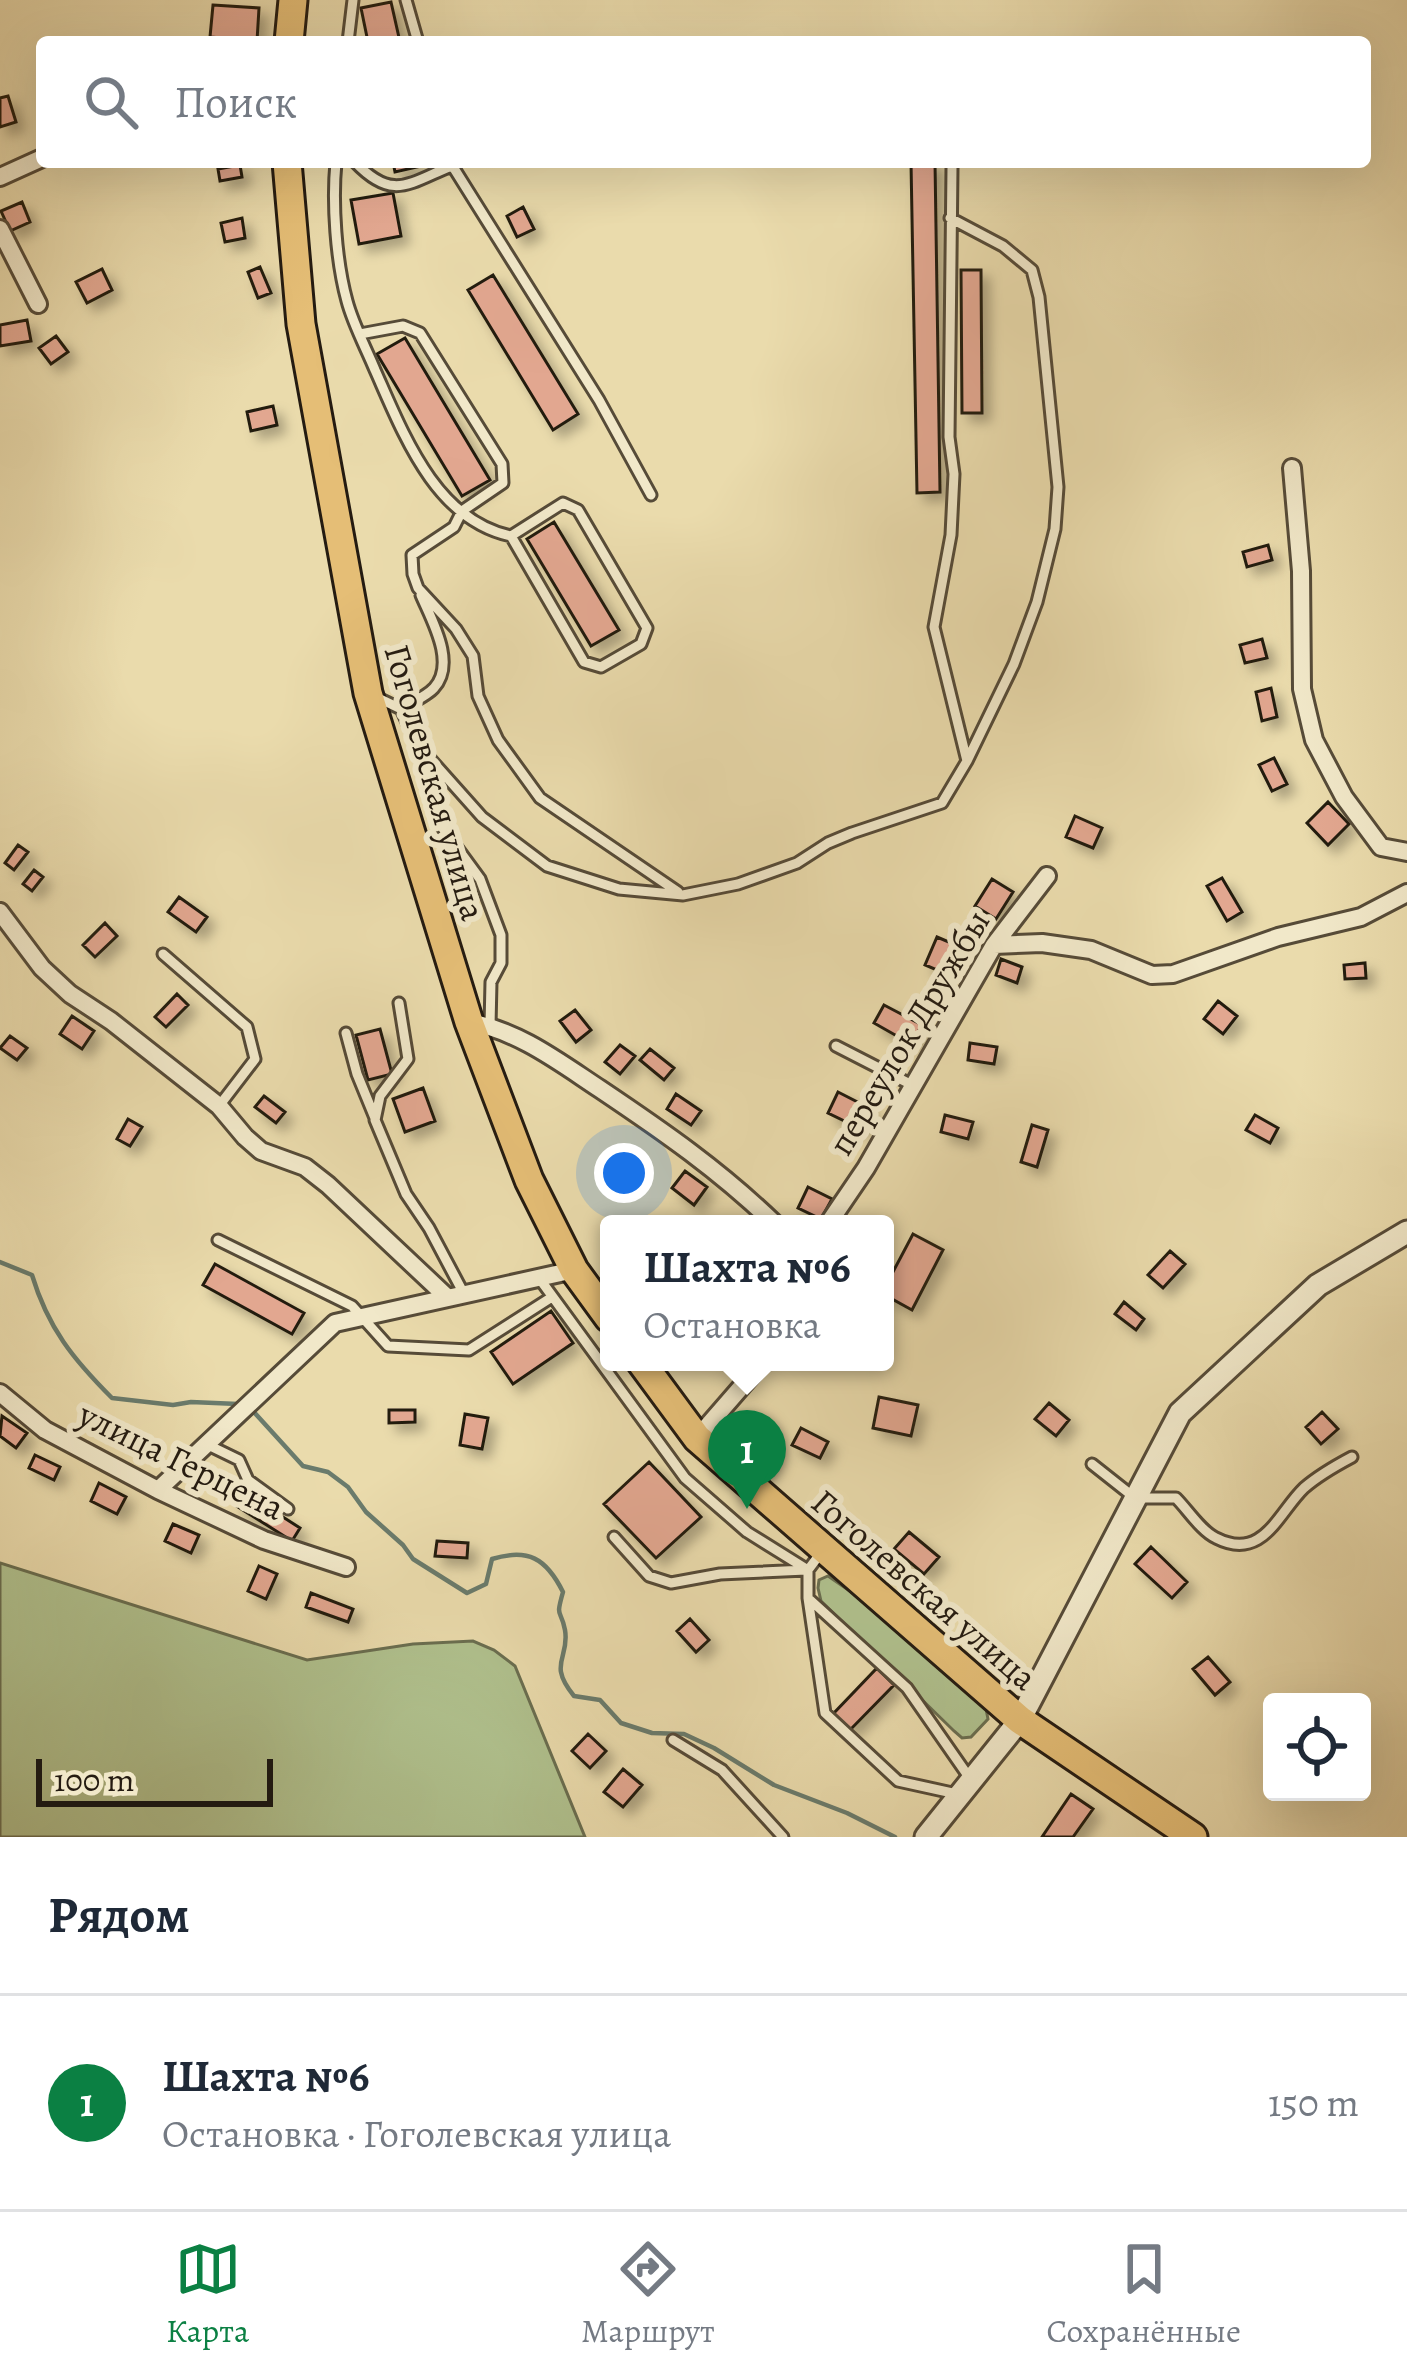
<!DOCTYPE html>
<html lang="ru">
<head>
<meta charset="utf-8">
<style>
	:root { --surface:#fff; --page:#f6f6f7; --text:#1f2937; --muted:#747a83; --line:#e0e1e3; --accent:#0b8043 }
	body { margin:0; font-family:Alegreya,serif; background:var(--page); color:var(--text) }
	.controls { position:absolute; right:36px; bottom:36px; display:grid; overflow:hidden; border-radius:12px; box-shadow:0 12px 48px #0002 }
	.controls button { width:108px; height:108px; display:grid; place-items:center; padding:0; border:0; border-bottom:3px solid var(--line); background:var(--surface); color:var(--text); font:60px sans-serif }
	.scale { position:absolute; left:36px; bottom:30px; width:237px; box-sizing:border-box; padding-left:12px; border:6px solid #241b11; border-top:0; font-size:33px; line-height:42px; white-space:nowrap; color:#241b11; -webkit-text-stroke:9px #f1e8c9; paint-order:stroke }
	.you { position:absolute; left:624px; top:1173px; width:42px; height:42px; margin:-30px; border:9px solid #fff; border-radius:50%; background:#1a73e8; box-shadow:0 0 0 18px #1a73e833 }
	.badge { display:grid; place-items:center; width:78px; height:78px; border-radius:50%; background:var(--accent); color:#fff; font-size:39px; font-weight:700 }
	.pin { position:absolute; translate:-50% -99px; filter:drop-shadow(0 3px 6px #0008) }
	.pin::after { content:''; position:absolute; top:63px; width:42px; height:36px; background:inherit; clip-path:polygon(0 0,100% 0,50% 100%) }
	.popup { position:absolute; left:600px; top:1215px; width:294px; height:156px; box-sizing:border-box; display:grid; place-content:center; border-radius:12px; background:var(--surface); filter:drop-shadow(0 3px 9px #0005); font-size:39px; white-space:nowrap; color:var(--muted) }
	.popup b { font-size:45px; color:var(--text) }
	.popup::after { content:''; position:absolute; left:50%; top:100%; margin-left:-24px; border:24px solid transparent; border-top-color:var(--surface) }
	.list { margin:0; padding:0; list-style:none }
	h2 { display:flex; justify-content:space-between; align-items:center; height:156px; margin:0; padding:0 48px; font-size:51px }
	h2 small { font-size:39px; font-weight:400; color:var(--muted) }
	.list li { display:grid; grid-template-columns:78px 1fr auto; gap:36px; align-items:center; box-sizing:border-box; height:216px; padding:0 48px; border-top:3px solid var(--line) }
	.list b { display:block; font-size:45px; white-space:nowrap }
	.list p { margin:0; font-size:39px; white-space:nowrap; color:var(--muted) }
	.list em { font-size:39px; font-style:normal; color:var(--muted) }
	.icon { flex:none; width:66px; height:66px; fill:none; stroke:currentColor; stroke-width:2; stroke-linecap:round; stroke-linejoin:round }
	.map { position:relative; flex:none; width:1407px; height:1837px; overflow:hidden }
	.search { position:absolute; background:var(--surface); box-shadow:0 12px 48px #0002; left:36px; right:36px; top:36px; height:132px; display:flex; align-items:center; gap:30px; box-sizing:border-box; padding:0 42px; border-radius:12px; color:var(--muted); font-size:45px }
	.sheet { height:372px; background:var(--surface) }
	nav { display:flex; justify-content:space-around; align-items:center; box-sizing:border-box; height:168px; border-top:3px solid var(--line); background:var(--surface); font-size:33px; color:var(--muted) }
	nav a { display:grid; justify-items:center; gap:6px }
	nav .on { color:var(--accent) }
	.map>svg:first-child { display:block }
	.green { fill:#b0c18e; stroke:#6a6e50; stroke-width:3 }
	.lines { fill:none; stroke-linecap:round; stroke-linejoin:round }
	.stream { stroke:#6a7b6c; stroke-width:4.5 }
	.building { fill:#e2a790; stroke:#241b11; stroke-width:3; filter:url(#shadow) }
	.service-casing { stroke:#564b38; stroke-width:15 }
	.minor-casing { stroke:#564b38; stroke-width:22 }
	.tertiary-casing { stroke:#564b38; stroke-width:27 }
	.primary-casing { stroke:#241b11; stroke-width:33 }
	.service { stroke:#f1e8c9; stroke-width:9 }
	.minor { stroke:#f1e8c9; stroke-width:16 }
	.tertiary { stroke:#f1e8c9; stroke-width:21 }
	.primary { stroke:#e5be76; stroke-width:27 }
	.labels { text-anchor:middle; stroke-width:12; stroke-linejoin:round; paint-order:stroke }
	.street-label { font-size:36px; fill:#241b11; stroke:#f1e8c9 }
</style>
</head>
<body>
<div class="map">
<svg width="1407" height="1837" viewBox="0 0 1407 1837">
	<defs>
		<filter id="shadow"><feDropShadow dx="8" dy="8" stdDeviation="6" flood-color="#0004"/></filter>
	</defs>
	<rect width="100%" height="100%" fill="#eadbac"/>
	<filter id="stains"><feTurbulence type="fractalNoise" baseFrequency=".00167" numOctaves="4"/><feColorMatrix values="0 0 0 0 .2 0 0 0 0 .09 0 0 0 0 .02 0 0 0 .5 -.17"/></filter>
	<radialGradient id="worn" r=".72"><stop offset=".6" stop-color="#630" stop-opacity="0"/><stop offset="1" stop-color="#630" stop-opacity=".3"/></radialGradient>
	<path class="green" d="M0 1563 307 1660 413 1644 473 1641 494 1650 515 1666 585 1837H0Z
		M828 1576 886 1616 985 1704 988 1719 971 1737 962 1738 954 1731 821 1601 818 1588 819 1580Z"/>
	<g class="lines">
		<path class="stream" d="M0 1262 32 1275C48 1328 73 1359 112 1398L173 1405 191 1402 238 1404
			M253 1411 303 1466 328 1472 348 1487 366 1512 403 1545 413 1559 467 1593 486 1584 492 1559C528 1548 546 1558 563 1592 555 1620 561 1608 565 1630 570 1659 547 1663 574 1696L600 1700 621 1723 652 1733 684 1734 714 1748 774 1785 847 1813 895 1837"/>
	</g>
	<path class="building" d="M391 2 400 42H368L361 8Z
		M213 5 259 8 257 41 210 37Z
		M8 96 16 122 0 127V98Z
		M393 162H425L426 165 395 172Z
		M911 162H935L940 492 917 493Z
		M240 165 242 177 220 181 218 169Z
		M393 193 401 236 359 244 351 200Z
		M22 202 30 222 10 231 1 211Z
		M523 207 534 229 517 237 507 216Z
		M242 218 245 238 225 242 221 223Z
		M260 267 271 293 258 298 248 272Z
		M102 269 112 290 87 303 76 282Z
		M961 270H981L982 413H962Z
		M493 275 578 414 553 430 468 290Z
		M27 320 31 341 0 346V325Z
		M56 336 68 352 51 364 39 348Z
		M405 338 490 480 462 496 377 354Z
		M273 406 277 425 251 431 247 412Z
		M554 522 619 630 591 646 527 539Z
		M1268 545 1272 560 1247 567 1243 552Z
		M1262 639 1267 658 1245 663 1240 645Z
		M1271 688 1277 717 1262 721 1256 692Z
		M1274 758 1287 784 1272 791 1259 765Z
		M1328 802 1349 824 1328 845 1307 823Z
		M1075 816 1102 828 1093 848 1066 837Z
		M18 845 28 852 14 870 5 863Z
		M34 870 43 877 32 891 23 884Z
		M1222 878 1242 912 1227 921 1207 886Z
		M992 879 1013 892 996 919 975 906Z
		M179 897 207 917 196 932 168 912Z
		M105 923 117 936 95 957 83 945Z
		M937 937 956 945 944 973 925 965Z
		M1001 959 1022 967 1017 983 996 975Z
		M1365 963 1366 978 1345 979 1344 965Z
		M177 994 188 1005 166 1027 155 1017Z
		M1218 1001 1237 1016 1223 1034 1204 1019Z
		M884 1005 922 1025 911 1044 874 1023Z
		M575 1010 591 1030 576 1042 560 1021Z
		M72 1016 94 1031 82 1049 60 1034Z
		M380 1029 392 1074 368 1080 356 1035Z
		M10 1036 27 1048 17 1060 0 1048Z
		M970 1043 997 1047 994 1064 968 1060Z
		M620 1045 635 1056 620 1074 605 1062Z
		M650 1049 674 1068 664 1080 640 1060Z
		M423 1088 435 1121 405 1132 393 1099Z
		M838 1092 871 1109 861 1129 828 1113Z
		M676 1094 701 1111 691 1125 667 1109Z
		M264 1096 285 1112 276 1123 255 1107Z
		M945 1115 973 1122 968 1139 941 1132Z
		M1255 1115 1278 1128 1270 1143 1246 1130Z
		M128 1119 142 1127 130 1146 117 1139Z
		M1032 1125 1048 1130 1037 1167 1021 1162Z
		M685 1171 707 1187 694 1205 672 1188Z
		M808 1187 832 1199 821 1219 798 1208Z
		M913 1234 943 1250 912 1310 885 1295V1287Z
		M1170 1251 1185 1264 1163 1288 1148 1275Z
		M215 1264 304 1313 292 1334 203 1285Z
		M1124 1302 1144 1319 1136 1330 1115 1314Z
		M551 1311 573 1343 513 1384 491 1352Z
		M879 1397 918 1405 911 1436 873 1428Z
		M1049 1403 1069 1420 1056 1436 1035 1419Z
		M389 1410H415V1422L389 1423Z
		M1322 1412 1338 1429 1321 1444 1306 1427Z
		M465 1414 488 1418 482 1449 460 1445Z
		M2 1416 27 1433 16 1448 0 1436Z
		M801 1428 828 1442 820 1458 792 1445Z
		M35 1455 60 1467 54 1480 29 1468Z
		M649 1462 701 1517 656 1558 604 1504Z
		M99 1483 126 1497 117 1514 91 1501Z
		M244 1492 300 1528 292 1541 235 1505Z
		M173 1524 199 1535 191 1553 165 1541Z
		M909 1532 939 1557 924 1574 894 1549Z
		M437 1541 468 1543 467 1558 435 1556Z
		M1151 1547 1187 1582 1172 1598 1135 1564Z
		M259 1566 277 1574 266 1599 248 1591Z
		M311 1593 353 1609 348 1622 306 1607Z
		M690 1619 709 1640 696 1652 677 1631Z
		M1208 1657 1230 1682 1215 1695 1193 1669Z
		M877 1668 894 1685 850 1730 833 1714Z
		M588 1734 606 1751 590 1768 572 1751Z
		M623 1769 642 1785 623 1807 604 1792Z
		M1071 1794 1093 1809 1073 1837H1042Z"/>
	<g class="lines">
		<g class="service-casing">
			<path id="service" d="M406 0 418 42
				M348 42 353 0
				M336 162C332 203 336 261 347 301 353 324 366 348 375 370 403 433 435 520 511 536L584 662 601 667 641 644 647 628 578 510 563 503 511 536
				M355 162C392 201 408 184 451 166
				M450 162 599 400 651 495
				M952 168 949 437 954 474 951 535 934 627 967 761
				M360 334 403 326 420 333 502 464 503 483 462 511 454 527 412 555 413 574 418 588 456 629 473 656 478 696 498 740 540 798 678 892
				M374 696 401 709 417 744 482 817 547 866 619 889 683 895 738 884 797 863 828 843 852 833 942 803 967 761 1014 664 1037 602 1055 529 1058 487 1039 297 1032 270 1003 246 950 218
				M401 709C411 703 427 696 434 688 457 663 431 619 421 595
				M418 749 439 823 480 879 501 935V963L491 982 490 1026
				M163 954 247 1027 255 1059 219 1106
				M399 1003 408 1059 380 1096 375 1120 406 1194 429 1228 464 1294
				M346 1033 357 1074 375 1118
				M836 1046 912 1085
				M218 1240 352 1306 388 1346 469 1350 552 1297
				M539 1278 685 1478 747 1532 808 1570
				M206 1444 239 1460 248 1480 288 1509
				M1092 1464 1135 1498H1176C1188 1510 1201 1531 1216 1538 1263 1562 1278 1513 1304 1488 1319 1475 1335 1466 1352 1457
				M614 1537 649 1576 671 1583 720 1574 806 1570
				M820 1554 808 1570V1598L907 1688 971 1780
				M808 1598 825 1713 898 1781 957 1794
				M673 1740 722 1770 783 1837"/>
		</g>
		<g class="minor-casing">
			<path id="minor" d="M0 177 42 158
				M0 229 38 304
				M1292 468 1301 571 1302 689 1314 740 1344 797 1381 847 1407 852
				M0 912 42 968 70 994 111 1021 219 1106 245 1137 261 1151 305 1167 328 1185 448 1298
				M994 945 1042 943 1091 950 1152 975 1173 974 1278 937 1361 917 1407 893
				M469 1022C519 1031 559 1062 600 1089 664 1132 719 1170 775 1224
				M828 1224 866 1168 994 945 1047 876
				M0 1393 45 1430 158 1490 264 1540 346 1567
				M697 1438 763 1362
				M158 1490 335 1323 574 1270"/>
		</g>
		<g class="tertiary-casing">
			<path id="tertiary" d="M926 1837 1020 1720 1180 1413 1318 1285 1407 1232"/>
		</g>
		<g class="primary-casing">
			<path id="primary" d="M289 42 293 0
				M287 162 301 324 368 693 469 1022 529 1180 574 1270 609 1318
				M641 1362 697 1438 1020 1720 1193 1837"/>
		</g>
		<use href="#service" class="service"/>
		<use href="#minor" class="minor"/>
		<use href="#tertiary" class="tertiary"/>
		<use href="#primary" class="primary"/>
	</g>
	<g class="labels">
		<g class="street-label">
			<text transform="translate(436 782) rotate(74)" y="13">Гоголевская улица</text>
			<text transform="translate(908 1032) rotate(-59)" y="13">переулок Дружбы</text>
			<text transform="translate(182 1460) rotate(26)" y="13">улица Герцена</text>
			<text transform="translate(925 1589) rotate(41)" y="13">Гоголевская улица</text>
		</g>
	</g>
	<rect width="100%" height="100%" filter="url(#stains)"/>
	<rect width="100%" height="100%" fill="url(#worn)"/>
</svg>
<div class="controls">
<button><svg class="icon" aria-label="locate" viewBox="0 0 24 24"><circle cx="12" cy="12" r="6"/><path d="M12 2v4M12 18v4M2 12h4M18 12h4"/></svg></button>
</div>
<div class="scale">100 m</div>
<div class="you"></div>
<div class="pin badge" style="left:747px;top:1509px">1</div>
<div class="popup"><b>Шахта №6</b>Остановка</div>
<div class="search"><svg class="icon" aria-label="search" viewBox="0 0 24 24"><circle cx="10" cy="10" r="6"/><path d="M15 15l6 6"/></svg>Поиск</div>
</div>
<section class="sheet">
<h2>Рядом<small></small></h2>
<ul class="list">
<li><span class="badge">1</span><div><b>Шахта №6</b><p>Остановка · Гоголевская улица</p></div><em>150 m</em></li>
</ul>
</section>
<nav>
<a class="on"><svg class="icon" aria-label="map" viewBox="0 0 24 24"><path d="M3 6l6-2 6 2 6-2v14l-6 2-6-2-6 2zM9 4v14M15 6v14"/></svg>Карта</a>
<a><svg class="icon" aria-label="directions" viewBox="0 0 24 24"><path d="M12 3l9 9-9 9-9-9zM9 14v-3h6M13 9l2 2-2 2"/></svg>Маршрут</a>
<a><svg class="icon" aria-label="saved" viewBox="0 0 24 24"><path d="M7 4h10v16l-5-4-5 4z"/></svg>Сохранённые</a>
</nav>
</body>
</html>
